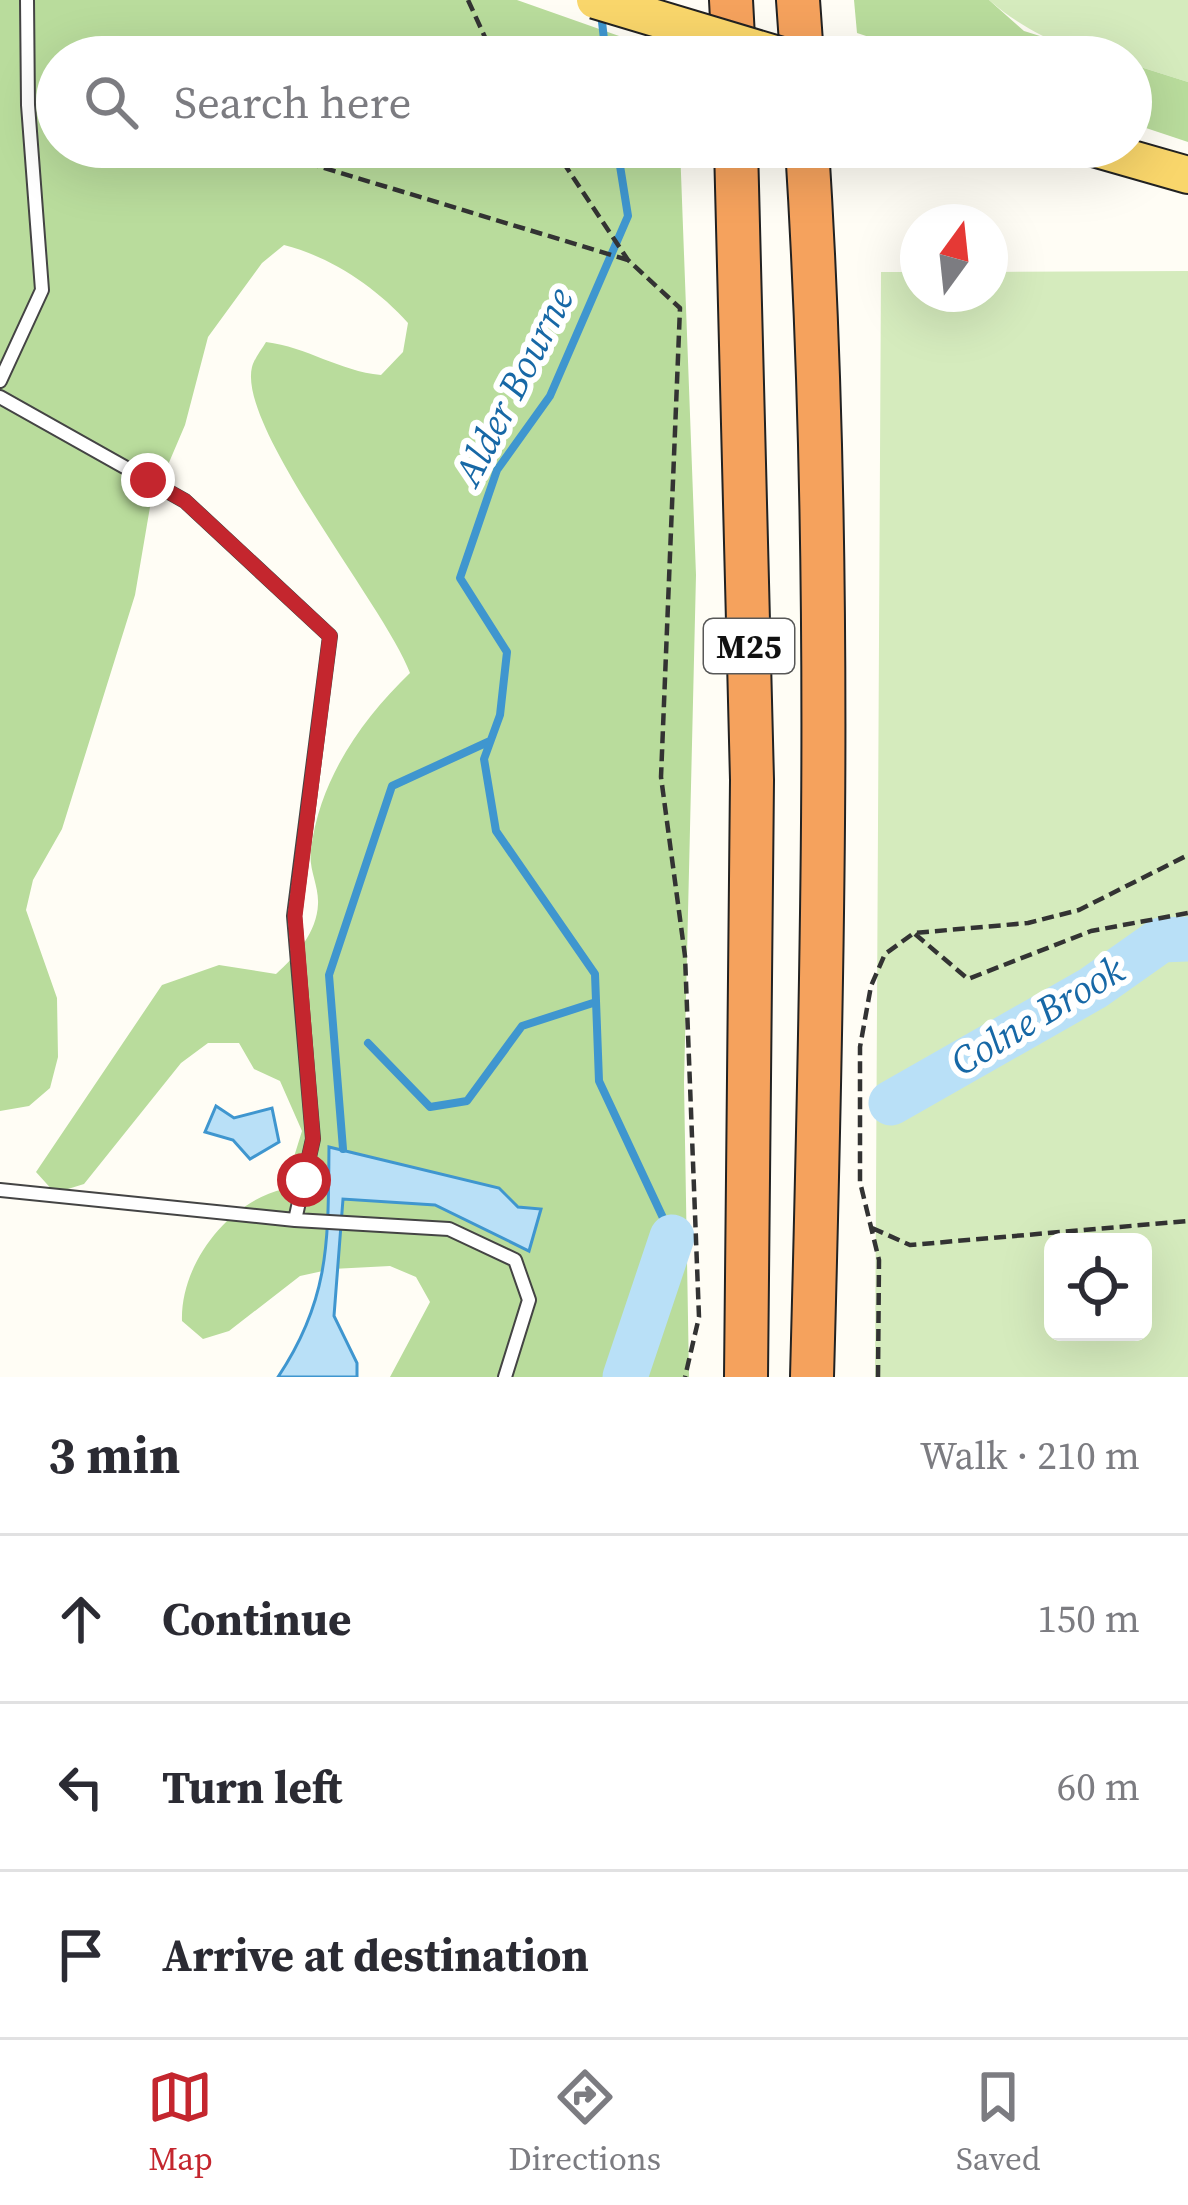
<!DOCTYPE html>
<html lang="en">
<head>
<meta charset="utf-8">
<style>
	:root { --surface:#fff; --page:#f2f2f3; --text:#2b2b33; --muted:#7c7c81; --line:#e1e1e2; --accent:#c4262e }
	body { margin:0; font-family:"Source Serif 4",serif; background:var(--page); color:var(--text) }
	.controls { position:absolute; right:36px; bottom:36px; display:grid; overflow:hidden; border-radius:18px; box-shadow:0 12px 48px #0002 }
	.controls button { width:108px; height:108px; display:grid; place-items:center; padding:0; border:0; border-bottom:3px solid var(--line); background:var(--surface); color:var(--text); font:60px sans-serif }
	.compass { position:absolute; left:900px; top:204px; width:108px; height:108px; border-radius:50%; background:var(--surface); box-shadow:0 12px 48px #0002; rotate:15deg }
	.stop { position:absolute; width:36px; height:36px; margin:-27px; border:9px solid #c4262e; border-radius:50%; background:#fff }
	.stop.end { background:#c4262e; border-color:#fff; box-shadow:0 3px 12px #0008 }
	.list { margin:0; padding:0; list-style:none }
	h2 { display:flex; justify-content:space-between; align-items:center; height:156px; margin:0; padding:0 48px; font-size:51px }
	h2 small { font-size:39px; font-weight:400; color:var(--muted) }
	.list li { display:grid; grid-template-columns:78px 1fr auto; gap:36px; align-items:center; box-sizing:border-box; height:168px; padding:0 48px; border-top:3px solid var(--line) }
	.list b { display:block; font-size:45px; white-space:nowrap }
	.list em { font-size:39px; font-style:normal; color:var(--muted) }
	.icon { flex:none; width:66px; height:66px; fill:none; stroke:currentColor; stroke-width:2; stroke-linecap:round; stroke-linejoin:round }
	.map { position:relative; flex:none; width:1188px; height:1377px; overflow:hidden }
	.search { position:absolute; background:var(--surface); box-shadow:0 12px 48px #0002; left:36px; right:36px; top:36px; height:132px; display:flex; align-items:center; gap:30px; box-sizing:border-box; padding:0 42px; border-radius:66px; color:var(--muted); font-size:45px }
	.sheet { height:660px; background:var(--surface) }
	nav { display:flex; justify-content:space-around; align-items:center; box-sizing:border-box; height:168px; border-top:3px solid var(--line); background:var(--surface); font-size:33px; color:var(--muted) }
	nav a { display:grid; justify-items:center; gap:6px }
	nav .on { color:var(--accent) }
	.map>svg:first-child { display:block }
	.green { fill:#d5ebbd; fill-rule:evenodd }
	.forest { fill:#b9dc9c }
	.water { fill:#b9e0f7; stroke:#3f96cf; stroke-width:3 }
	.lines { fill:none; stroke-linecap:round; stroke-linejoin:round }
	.stream { stroke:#3f96cf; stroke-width:8 }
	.river { stroke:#b9e0f7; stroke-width:45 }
	.service-casing { stroke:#444; stroke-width:16 }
	.primary-casing { stroke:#222; stroke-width:40 }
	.motorway-casing { stroke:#222; stroke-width:46 }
	.path { stroke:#333; stroke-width:4.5; stroke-dasharray:12 6; stroke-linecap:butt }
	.service { stroke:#fff; stroke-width:12 }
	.primary { stroke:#f9d66b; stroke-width:36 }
	.motorway { stroke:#f5a25d; stroke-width:42 }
	.primary-bridge-casing { stroke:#222; stroke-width:40; stroke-linecap:butt }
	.primary-bridge { stroke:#f9d66b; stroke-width:36 }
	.route { stroke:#c4262e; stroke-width:15 }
	.labels { text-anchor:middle; stroke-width:12; stroke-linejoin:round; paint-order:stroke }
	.shield { fill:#fff; stroke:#585858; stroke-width:3 }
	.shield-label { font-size:33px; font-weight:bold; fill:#111 }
	.water-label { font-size:39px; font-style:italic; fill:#1768a6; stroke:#fff }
</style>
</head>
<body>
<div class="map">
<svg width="1188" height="1377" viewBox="0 0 1188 1377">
	<rect width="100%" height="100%" fill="#fffdf5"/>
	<path class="green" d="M989 0H1188V82L1131 64V57C1078 57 1028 34 989 0Z
		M1188 271V1377H875L881 272H918V294H990V272ZM1053 1242H1143V1332H1053Z"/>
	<path class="forest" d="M0 0H517L673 55 57 57V147H680L696 575 684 1082 689 1377H390L430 1302 416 1277 390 1266 332 1269 300 1276 229 1331 203 1339 182 1321C180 1264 229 1201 284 1189L302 1131 280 1081 254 1069 239 1043H208L181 1063 84 1184 55 1193 36 1172 162 985 219 965 276 974C296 956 317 932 318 904 319 885 308 869 311 849 320 779 361 720 410 673 386 608 237 427 252 367 254 359 262 349 266 342 307 347 339 371 381 375L403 352 408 323C376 287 331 257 284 245L262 263 208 337 185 425 150 507 135 595 62 829 33 880 26 910 57 998 58 1057 50 1088 29 1106 0 1111Z
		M854 0H989L1024 31 1107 57H930L857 33Z
		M1131 64 1188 82V142L1131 123Z"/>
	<path class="water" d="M216 1106 234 1118 272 1108 279 1142 250 1159 233 1140 205 1132Z
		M329 1147 499 1188 518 1207 541 1209 529 1251 435 1205 343 1199 334 1316 357 1363V1377H278C331 1298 328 1238 329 1147Z"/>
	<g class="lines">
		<path class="stream" d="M601 13 606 57
			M617 147 628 216 550 396 497 470 460 578 507 652 500 715 484 759 496 831 595 974 599 1081 672 1237
			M368 1043 430 1107 467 1101 522 1026 596 1002
			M343 1149 329 975 392 786 490 741"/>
		<path class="river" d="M891 1103 1093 988 1161 940 1188 939
			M625 1377 672 1237"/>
		<g class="service-casing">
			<path id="service" d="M0 381 42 290 28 105 27 0
				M0 397 185 501 330 636 294 916 313 1139 295 1220
				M0 1190 295 1220 449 1229 515 1260 529 1300 505 1377"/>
		</g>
		<g class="primary-casing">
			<path id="primary" d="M1090 147 1188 175"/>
		</g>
		<g class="motorway-casing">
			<path id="motorway" d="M731 0 734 57
				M798 0 802 57
				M736 147 752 780 746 1377
				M807 147C833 555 823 968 812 1377"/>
		</g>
		<path class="path" d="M468 0 494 57
			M255 147 628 260
			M553 147 628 260 680 308 661 777 685 956 699 1317 685 1377
			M915 934 968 979 1091 931 1188 913
			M872 1228 910 1245 1188 1221
			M878 1377 879 1260 860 1182V1047L871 986 885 954 914 933 1028 923 1079 910 1188 855"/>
		<use href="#service" class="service"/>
		<use href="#primary" class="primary"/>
		<use href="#motorway" class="motorway"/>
		<g class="primary-bridge-casing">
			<path id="primary-bridge" d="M595 0 785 57"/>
		</g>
		<use href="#primary-bridge" class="primary-bridge"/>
	</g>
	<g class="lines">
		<path class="route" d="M148 480 185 501 330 636 295 916 313 1139 304 1180"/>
	</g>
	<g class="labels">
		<rect class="shield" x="704" y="619" width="90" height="54" rx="9"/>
		<g class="shield-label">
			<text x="749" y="658">M25</text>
		</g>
		<g class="water-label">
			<text transform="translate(513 386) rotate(-63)" y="14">Alder Bourne</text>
			<text transform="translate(1037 1015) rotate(-31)" y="14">Colne Brook</text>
		</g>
	</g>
</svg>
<div class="controls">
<button><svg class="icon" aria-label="locate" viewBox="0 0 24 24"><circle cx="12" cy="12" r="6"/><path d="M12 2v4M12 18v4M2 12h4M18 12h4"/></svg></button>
</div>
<svg class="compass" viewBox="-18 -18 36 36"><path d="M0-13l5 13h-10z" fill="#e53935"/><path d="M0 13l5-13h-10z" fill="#7c7c81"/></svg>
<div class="stop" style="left:304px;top:1180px"></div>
<div class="stop end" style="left:148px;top:480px"></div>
<div class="search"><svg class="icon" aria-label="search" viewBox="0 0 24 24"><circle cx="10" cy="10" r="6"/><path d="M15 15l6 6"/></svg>Search here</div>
</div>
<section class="sheet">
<h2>3 min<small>Walk · 210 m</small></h2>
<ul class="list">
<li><svg class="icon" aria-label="ahead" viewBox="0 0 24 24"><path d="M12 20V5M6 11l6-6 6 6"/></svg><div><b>Continue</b></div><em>150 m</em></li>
<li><svg class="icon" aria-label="left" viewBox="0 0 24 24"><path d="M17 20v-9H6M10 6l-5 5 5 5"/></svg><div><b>Turn left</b></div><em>60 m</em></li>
<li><svg class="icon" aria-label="arrive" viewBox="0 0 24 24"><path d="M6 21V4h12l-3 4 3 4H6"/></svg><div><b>Arrive at destination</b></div></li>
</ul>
</section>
<nav>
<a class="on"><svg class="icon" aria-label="map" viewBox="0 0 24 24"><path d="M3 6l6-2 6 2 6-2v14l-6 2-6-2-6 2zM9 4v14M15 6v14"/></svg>Map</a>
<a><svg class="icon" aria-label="directions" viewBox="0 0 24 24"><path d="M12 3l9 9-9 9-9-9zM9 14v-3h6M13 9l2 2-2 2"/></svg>Directions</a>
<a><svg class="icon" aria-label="saved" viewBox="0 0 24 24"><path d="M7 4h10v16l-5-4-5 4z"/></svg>Saved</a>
</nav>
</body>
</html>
